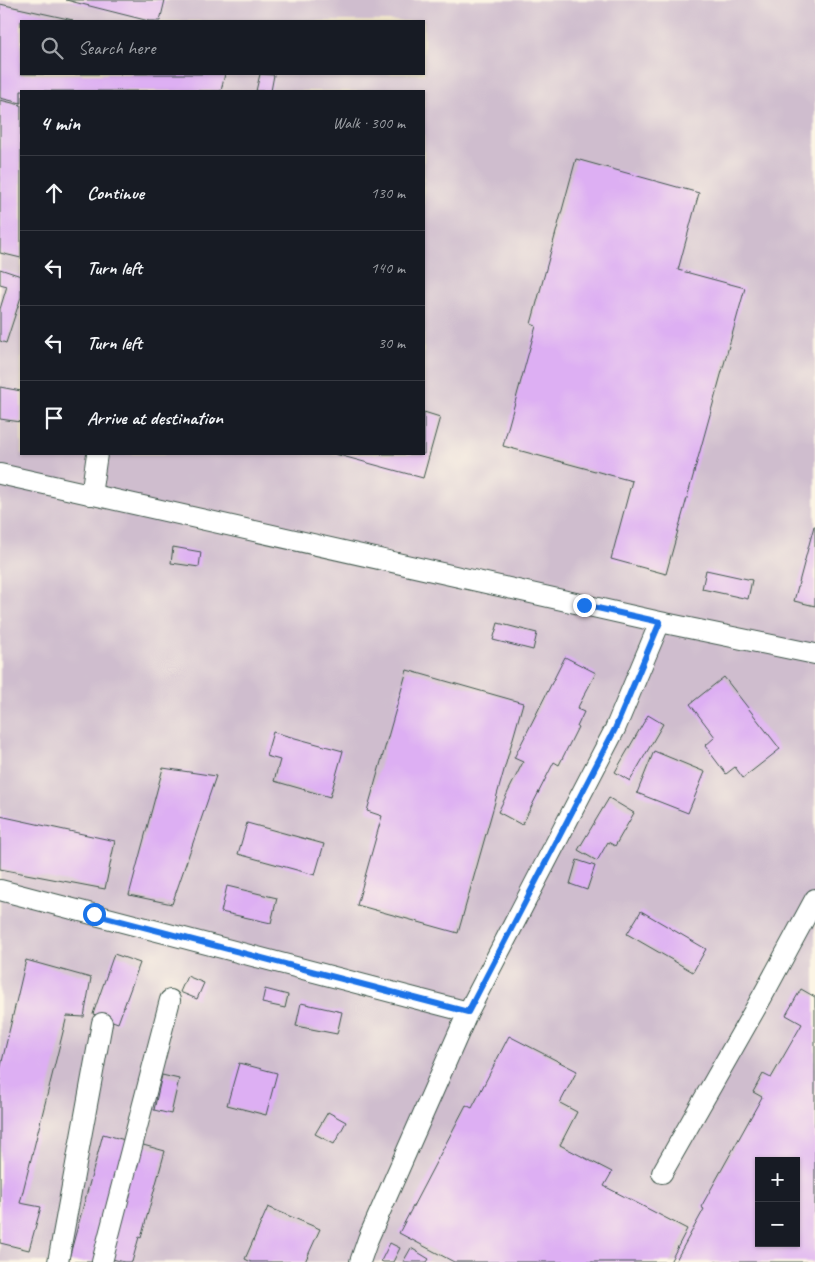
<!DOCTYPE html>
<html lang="en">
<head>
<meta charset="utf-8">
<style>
	:root { --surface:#171b24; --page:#242831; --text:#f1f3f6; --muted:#9ea1a6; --line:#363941 }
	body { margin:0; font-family:Caveat,sans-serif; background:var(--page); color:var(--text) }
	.controls { position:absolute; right:15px; bottom:15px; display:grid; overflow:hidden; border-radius:0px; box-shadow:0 1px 4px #0004 }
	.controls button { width:45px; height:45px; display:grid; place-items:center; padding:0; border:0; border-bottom:1px solid var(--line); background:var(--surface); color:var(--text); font:25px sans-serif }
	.stop { position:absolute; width:15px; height:15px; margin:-11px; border:4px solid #1a73e8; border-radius:50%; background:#fff }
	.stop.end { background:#1a73e8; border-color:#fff; box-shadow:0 1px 5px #0008 }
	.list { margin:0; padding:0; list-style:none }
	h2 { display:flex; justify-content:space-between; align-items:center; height:65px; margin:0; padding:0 20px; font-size:21px }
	h2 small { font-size:16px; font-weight:400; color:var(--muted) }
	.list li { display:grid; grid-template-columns:32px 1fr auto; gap:15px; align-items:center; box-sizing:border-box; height:75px; padding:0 20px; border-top:1px solid var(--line) }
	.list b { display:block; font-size:19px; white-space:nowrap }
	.list em { font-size:16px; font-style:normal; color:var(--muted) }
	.icon { flex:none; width:28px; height:28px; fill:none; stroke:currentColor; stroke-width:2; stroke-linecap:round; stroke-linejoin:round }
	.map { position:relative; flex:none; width:815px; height:1262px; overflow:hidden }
	.search { position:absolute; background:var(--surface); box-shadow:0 1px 4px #0004; left:20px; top:20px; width:405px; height:55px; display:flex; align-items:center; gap:12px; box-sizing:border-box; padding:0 18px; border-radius:0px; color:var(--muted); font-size:19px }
	.panel { position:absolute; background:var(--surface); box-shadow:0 1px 4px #0004; left:20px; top:90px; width:405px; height:365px; border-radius:0px }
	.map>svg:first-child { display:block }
	.industrial { fill:#cfbdce; fill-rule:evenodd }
	.building { fill:#ddaff3; fill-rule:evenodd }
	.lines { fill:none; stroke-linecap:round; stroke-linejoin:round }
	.minor-casing { stroke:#3e564a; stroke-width:22 }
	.minor { stroke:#fff; stroke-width:20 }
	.route { stroke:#1a73e8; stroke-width:6 }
</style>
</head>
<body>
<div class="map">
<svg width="815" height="1262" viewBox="0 0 815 1262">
	<rect width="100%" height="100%" fill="#fcf5e5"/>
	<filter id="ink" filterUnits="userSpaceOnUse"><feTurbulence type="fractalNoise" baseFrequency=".02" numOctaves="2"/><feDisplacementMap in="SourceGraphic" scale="10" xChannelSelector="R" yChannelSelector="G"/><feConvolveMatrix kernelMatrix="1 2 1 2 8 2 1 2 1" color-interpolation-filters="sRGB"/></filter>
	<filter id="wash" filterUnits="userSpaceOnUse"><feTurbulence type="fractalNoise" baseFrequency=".0096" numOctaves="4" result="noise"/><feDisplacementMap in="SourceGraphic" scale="20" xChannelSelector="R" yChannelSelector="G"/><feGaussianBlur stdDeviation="1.12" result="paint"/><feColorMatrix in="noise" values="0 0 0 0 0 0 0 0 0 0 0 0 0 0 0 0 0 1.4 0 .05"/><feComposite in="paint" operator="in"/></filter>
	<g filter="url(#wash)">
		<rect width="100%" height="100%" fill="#f0e5c7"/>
		<path class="industrial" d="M0 0H815V1262H0ZM21 21H424V74H21ZM21 91H424V454H21ZM759 1161H796V1243H759Z"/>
		<g id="blocks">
			<path class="building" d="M66 0H165L160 21H149Z
				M0 4 73 20 21 21V74H225L221 91H21V103L0 98Z
				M260 74 274 75 271 91H256Z
				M0 100 21 105V258L0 253Z
				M576 159 699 193 678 270 745 288 666 574 611 559 632 481 503 446 536 326 531 324Z
				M0 269 21 276V297L6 343 0 341V309L7 286 0 284Z
				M0 387 21 391V422L0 419Z
				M424 412 440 417 423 478 335 454H424Z
				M814 526H815V606L794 601Z
				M173 547 201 552 199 567 171 563Z
				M706 570 752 580 748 599 702 589Z
				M498 623 537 633 533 650 493 640Z
				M565 657 596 673 577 709 584 712 577 727H578L559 765 554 762 522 825 498 812 523 762 514 758Z
				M407 670 523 703 458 933 357 905 382 816 367 811Z
				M724 677 780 749 743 778 735 767 726 774 705 746 715 737 690 704Z
				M648 715 663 724 630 781 615 772Z
				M273 732 343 751 330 797 274 781 280 760 266 756Z
				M654 751 705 772 688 813 637 793Z
				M163 768 216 776 172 904 129 895Z
				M609 798 634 813 615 846 608 842 597 861 578 850Z
				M0 816 115 841 105 889 0 869Z
				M247 823 324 844 315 875 238 854Z
				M577 860 595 866 587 890 570 884Z
				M227 886 277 898 271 923 221 912Z
				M641 911 706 949 693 972 627 934Z
				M114 954 140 963 118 1023 93 1014Z
				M26 960 91 978 84 1017 67 1016 20 1203 41 1207 29 1250 0 1243V1070Z
				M187 976 204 983 197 999 180 992Z
				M265 989 288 995 285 1008 262 1003Z
				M801 989 815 997V1262H675L704 1209 701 1207 762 1097 753 1092 763 1074 771 1078 802 1024 786 1015ZM759 1161H796V1243H759Z
				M301 1003 342 1012 337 1034 296 1026Z
				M509 1036 577 1071 560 1103 577 1112 560 1145 612 1172 604 1186 687 1229 670 1262H454L399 1233 466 1105 472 1108Z
				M239 1063 277 1073 266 1115 227 1105Z
				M162 1075 179 1079 171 1114 154 1110Z
				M328 1112 346 1122 334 1144 315 1134Z
				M103 1134 165 1151 141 1238 139 1237 132 1262H124L112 1259 111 1262H68Z
				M268 1207 320 1229 305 1262H251L245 1259Z
				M390 1243 400 1248 393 1262H383L381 1261Z
				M411 1248 429 1259 427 1262H403Z"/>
		</g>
	</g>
	<g filter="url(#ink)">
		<use href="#blocks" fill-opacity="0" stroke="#3e564a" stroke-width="1"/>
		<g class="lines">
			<g class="minor-casing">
				<path id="minor" d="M0 474 660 622 815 654
					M91 495 97 454
					M0 890 468 1012
					M662 1173 762 997 815 899
					M58 1262 102 1023
					M102 1262 170 1000
					M360 1262 368 1239 468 1012 615 729 660 622"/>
			</g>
			<use href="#minor" class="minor"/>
		</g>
	</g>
	<g class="lines" filter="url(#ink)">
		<path class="route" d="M94 914 468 1012 615 729 660 622 584 605"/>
	</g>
</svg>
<div class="controls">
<button>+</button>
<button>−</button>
</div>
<div class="stop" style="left:94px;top:914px"></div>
<div class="stop end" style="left:584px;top:605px"></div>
<div class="search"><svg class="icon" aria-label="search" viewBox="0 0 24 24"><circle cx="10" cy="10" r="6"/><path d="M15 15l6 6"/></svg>Search here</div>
<section class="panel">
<h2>4 min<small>Walk · 300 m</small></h2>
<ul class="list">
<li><svg class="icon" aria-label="ahead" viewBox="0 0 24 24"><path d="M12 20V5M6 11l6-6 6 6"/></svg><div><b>Continue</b></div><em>130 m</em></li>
<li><svg class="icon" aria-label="left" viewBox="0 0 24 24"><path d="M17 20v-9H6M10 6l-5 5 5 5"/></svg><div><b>Turn left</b></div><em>140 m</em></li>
<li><svg class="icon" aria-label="left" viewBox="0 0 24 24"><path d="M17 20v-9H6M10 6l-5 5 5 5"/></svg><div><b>Turn left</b></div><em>30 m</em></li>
<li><svg class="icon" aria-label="arrive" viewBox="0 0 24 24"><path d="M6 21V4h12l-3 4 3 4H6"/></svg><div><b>Arrive at destination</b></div></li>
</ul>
</section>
</div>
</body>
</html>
